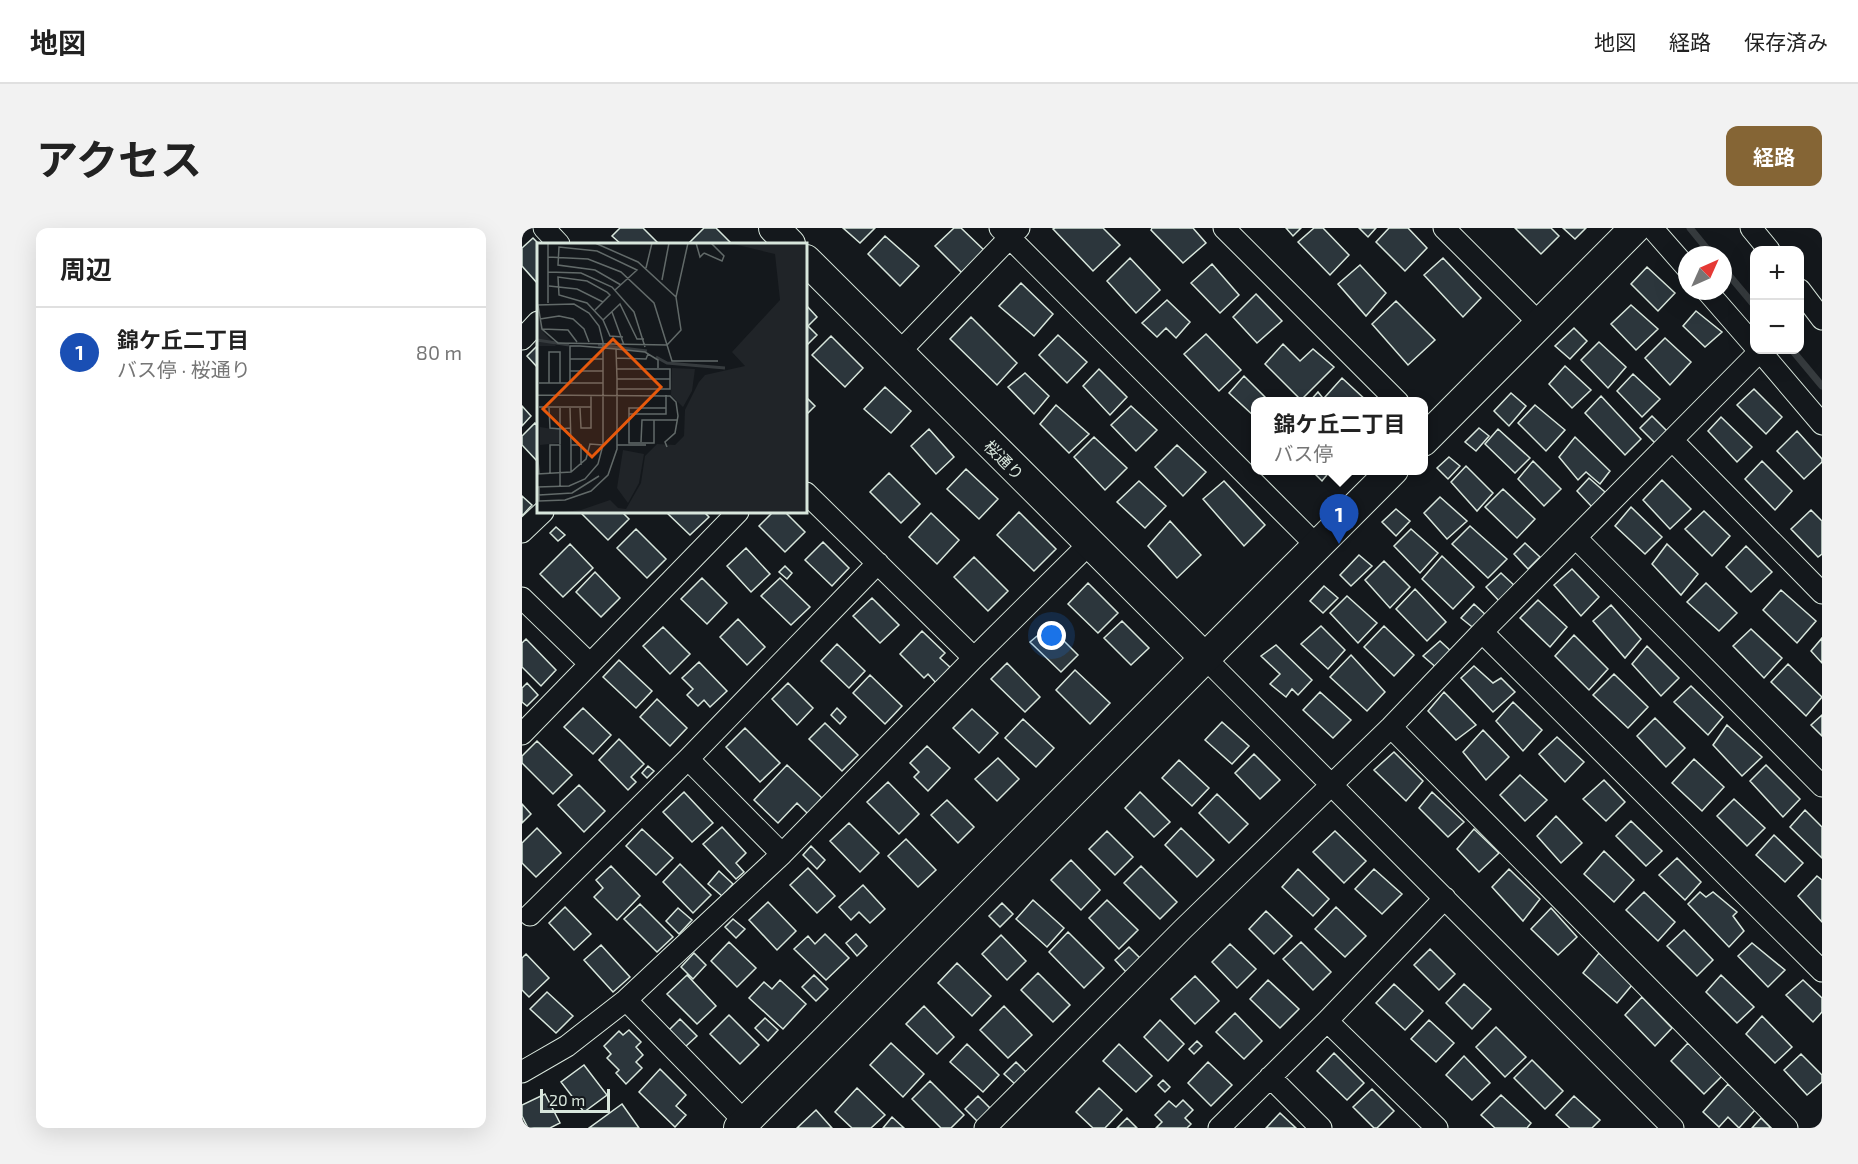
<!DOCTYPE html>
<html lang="ja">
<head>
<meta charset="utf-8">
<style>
	:root { --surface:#fff; --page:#f2f2f2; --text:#222; --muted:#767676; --line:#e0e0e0; --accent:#856535 }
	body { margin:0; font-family:"Exo 2","Noto Sans JP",sans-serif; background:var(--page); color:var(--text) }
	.controls { position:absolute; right:18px; top:18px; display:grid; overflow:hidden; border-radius:12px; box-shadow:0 6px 24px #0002 }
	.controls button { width:54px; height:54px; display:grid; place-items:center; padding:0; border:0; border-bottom:2px solid var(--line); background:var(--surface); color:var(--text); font:30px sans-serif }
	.compass { position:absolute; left:1156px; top:18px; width:54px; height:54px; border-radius:50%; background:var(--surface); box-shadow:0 6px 24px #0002; rotate:45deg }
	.scale { position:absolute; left:18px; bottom:15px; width:70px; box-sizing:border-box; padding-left:6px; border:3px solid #d8e6dc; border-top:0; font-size:16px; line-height:21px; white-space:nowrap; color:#d8e6dc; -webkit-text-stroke:4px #14181c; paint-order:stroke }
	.you { position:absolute; left:530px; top:408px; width:21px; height:21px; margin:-15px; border:4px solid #fff; border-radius:50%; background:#1a73e8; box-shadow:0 0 0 9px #1a73e833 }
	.badge { display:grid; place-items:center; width:39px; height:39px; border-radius:50%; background:var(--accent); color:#fff; font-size:20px; font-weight:700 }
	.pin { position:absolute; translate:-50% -50px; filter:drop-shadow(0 2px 3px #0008) }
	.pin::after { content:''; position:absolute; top:32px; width:21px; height:18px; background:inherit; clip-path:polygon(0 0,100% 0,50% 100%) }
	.popup { position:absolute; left:729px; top:169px; width:177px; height:78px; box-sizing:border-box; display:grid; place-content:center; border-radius:12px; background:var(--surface); filter:drop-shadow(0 2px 4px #0005); font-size:20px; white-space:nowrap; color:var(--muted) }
	.popup b { font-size:22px; color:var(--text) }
	.popup::after { content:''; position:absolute; left:50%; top:100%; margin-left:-12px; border:12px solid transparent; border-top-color:var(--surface) }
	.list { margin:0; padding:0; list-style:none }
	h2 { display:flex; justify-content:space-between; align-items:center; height:78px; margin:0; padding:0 24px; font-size:26px }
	h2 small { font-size:20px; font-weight:400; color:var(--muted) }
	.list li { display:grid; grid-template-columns:39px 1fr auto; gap:18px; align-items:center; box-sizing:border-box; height:90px; padding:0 24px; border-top:2px solid var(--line) }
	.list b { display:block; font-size:22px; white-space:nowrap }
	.list p { margin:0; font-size:20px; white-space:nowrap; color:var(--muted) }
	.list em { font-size:20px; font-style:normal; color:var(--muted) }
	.map { position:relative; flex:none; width:1300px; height:900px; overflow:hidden; border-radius:12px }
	header { display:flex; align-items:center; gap:36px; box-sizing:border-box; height:84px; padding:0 30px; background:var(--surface); border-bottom:2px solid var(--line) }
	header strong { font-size:28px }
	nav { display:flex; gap:33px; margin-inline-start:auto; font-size:21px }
	.intro { display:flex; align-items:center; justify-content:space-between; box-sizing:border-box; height:144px; padding:0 36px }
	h1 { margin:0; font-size:42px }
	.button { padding:15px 27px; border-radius:12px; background:var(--accent); color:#fff; font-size:21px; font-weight:700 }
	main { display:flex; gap:36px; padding:0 36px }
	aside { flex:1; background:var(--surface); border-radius:12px; box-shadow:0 6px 24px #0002 }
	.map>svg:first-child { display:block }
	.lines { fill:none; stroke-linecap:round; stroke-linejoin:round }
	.stream { stroke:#363b3e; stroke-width:7 }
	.building { fill:#2c363c; stroke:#d8e6dc; stroke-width:1.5 }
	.street-casing { stroke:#d8e6dc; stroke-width:23 }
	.secondary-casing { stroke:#d8e6dc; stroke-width:32 }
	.street { stroke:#14181c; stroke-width:21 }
	.secondary { stroke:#14181c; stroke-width:30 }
	.labels { text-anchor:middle; stroke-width:4.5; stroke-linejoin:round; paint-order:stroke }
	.street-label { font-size:16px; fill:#d8e6dc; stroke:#14181c }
	.inset-river { fill:none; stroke:#363b3e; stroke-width:3 }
	.inset-road { fill:none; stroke:#626a69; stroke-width:1.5 }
	.view { fill:#e8590c; fill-opacity:0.15; stroke:#e8590c; stroke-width:3 }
	.inset-edge { fill:none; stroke:#d8e6dc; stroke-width:3 }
</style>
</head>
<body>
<header>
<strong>地図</strong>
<nav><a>地図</a><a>経路</a><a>保存済み</a></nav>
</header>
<div class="intro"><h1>アクセス</h1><a class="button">経路</a></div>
<main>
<aside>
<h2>周辺<small></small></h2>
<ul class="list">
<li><span class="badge" style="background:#1a4fb4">1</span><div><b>錦ケ丘二丁目</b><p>バス停 · 桜通り</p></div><em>80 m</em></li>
</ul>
</aside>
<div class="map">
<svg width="1300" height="900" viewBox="0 0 1300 900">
	<rect width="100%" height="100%" fill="#14181c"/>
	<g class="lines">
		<path class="stream" d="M1168 0 1190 27
			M1201 40 1232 77
			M1270 122 1300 158"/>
	</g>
	<path class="building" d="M98 0H121L137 16H99L90 8Z
		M182 0H194L209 15 166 16Z
		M321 0H353L338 15Z
		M432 0H439L464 24 442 47 413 18Z
		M533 0H581L598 17 571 43 531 1Z
		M630 0H671L684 15 661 35 629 2Z
		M764 0H779L771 8Z
		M792 0H801L827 27 808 47 776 14Z
		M837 0H854L846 9Z
		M867 0H886L905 20 883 43 854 14Z
		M993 0H1029L1037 8 1019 26Z
		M1041 0H1064L1053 11Z
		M363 8 397 38 378 58 346 26Z
		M11 10 17 16 16 56 0 38V20Z
		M608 30 638 62 614 85 585 53Z
		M921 30 959 70 941 89 902 47Z
		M690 36 717 67 698 85 669 55Z
		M838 37 864 65 844 88 816 56Z
		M1125 39 1153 65 1136 83 1109 56Z
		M499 55 531 86 512 108 477 78Z
		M734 66 760 93 735 115 711 89Z
		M645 72 668 94 654 110 644 100 635 109 620 95Z
		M874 73 913 112 886 137 850 96Z
		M284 77 295 89 286 98 295 107 284 118Z
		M1109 77 1136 101 1114 122 1089 96Z
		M1174 83 1200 104 1183 119 1161 98Z
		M449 89 495 135 475 157 428 111Z
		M1052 100 1065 113 1048 131 1033 118Z
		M684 106 719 142 697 163 662 126Z
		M536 107 565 134 545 155 517 127Z
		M309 108 341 140 323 159 290 127Z
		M1143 110 1169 134 1148 157 1123 130Z
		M1077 114 1104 139 1086 160 1059 132Z
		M761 116 778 133 791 121 812 139 779 172 743 136Z
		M16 117V140L5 128Z
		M1043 138 1069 162 1050 180 1027 156Z
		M577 141 605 169 588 187 561 158Z
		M503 145 527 168 512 186 486 159Z
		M1111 146 1138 171 1120 189 1095 163Z
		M722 148 748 174H733V189L707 165Z
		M820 150 846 174H808L803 169Z
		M363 159 389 183 369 205 342 181Z
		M1232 161 1260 189 1244 206 1215 177Z
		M796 164 804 174H787Z
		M989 165 1004 178 987 198 972 183Z
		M1079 168 1119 211 1103 227 1063 185Z
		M284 169 293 178 284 187Z
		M534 177 567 206 547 225 518 196Z
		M1013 177 1043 202 1024 223 996 195Z
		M0 178 9 188 0 198Z
		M609 178 635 202 614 223 589 197Z
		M1130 188 1145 203 1133 215 1118 200Z
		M1199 189 1230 219 1215 234 1186 203Z
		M13 195 16 199V234L0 217V208Z
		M957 200 967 208 954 223 943 214Z
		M407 201 432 229 414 246 389 218Z
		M976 201 1008 230 993 245 963 216Z
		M1275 203 1300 231V234L1282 251 1255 223Z
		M572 209 605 240 583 262 552 229Z
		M1053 209 1088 243 1078 256 1064 244 1056 252 1037 229Z
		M655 217 684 244 661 268 633 239Z
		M927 229 938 238 926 251 915 240Z
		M1011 233 1039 261 1022 278 996 251Z
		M1240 233 1270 263 1253 282 1223 251Z
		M944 238 971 265 955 283 929 254Z
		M444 241 476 271 457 291 425 261Z
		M789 242H809L800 253Z
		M367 245 398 276 379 295 348 264Z
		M1067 250 1083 264 1070 279 1055 263Z
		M1140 252 1169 281 1148 301 1121 272Z
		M617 253 644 278 623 300 595 274Z
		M702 253 743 297 722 318 681 271Z
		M981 261 1013 291 995 310 963 279Z
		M0 268 10 277 0 288Z
		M918 269 945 293 925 311 902 285Z
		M1109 279 1140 309 1123 326 1093 298Z
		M874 281 888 293 874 308 860 294Z
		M1289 282 1300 293V326L1296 329 1269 301Z
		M1182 283 1208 308 1190 328 1163 301Z
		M61 284H100L107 291 86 312 59 285Z
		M144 284H182L187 289 168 307Z
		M251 284H263L283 304 263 324 237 298Z
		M497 284 534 321 512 343 475 307Z
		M409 285 437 312 415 336 387 309Z
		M648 293 679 327 655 350 626 318Z
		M948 298 985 331 966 350 930 316Z
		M34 299 43 307 36 313 28 305Z
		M114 301 144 331 125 350 95 320Z
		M889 301 916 325 898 345 872 318Z
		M301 314 327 340 310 358 283 332Z
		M1003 315 1018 329 1006 341 992 326Z
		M48 316 71 340 41 369 18 346Z
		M1145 316 1176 346 1159 367 1130 336Z
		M1224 318 1250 344 1229 364 1204 339Z
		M224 320 248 346 229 364 205 338Z
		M837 327 850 338 829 358 818 347Z
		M920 328 952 359 931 381 900 351Z
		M452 329 486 363 466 383 432 349Z
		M862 333 888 359 868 380 843 352Z
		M263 338 270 345 265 351 257 344Z
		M1050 341 1077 369 1059 388 1032 357Z
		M73 344 98 370 79 389 54 364Z
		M979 345 994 359 979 375 964 359Z
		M180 350 205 375 185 396 159 371Z
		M258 350 288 379 269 397 239 368Z
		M566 355 596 385 576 405 546 376Z
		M1184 355 1215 385 1197 403 1165 374Z
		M802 358 816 370 801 385 788 373Z
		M893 361 924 394 905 413 874 381Z
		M1259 362 1294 393 1275 415 1241 382Z
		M825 368 855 395 836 415 808 385Z
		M350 370 377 397 358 415 331 388Z
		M1016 372 1045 399 1028 419 998 390Z
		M952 376 966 389 954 402 939 390Z
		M1089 377 1119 411 1103 430 1071 393Z
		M216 391 243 419 225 437 198 409Z
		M600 393 627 420 609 437 582 410Z
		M527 398 556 427 539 444 508 414Z
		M799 398 823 422 806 441 779 416Z
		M862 398 892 427 872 448 842 419Z
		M141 399 168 426 148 446 121 418Z
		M1229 401 1260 430 1242 450 1211 418Z
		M400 403 423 425 418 430 429 440 414 455 406 446 402 450 378 426Z
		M1052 407 1086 441 1067 462 1033 428Z
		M1300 410V435L1289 423Z
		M4 411 34 442 19 458 0 439V415Z
		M918 413 931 425 916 441 901 428Z
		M315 416 343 443 327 460 299 433Z
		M754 417 790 452 776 467 770 461 764 469 748 456 758 446 739 428Z
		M1125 418 1157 450 1139 468 1110 436Z
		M829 427 863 464 845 483 808 449Z
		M97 432 130 463 114 480 81 449Z
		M177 434 205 463 188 479 182 472 176 478 165 467 171 461 160 450Z
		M485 435 518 469 503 484 469 451Z
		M1266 436 1300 469 1284 488 1249 454Z
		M952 438 971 455 979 450 993 464 971 484 939 450Z
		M553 442 588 475 568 496 534 462Z
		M1092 446 1126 479 1106 500 1071 467Z
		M348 447 380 478 363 496 331 465Z
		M5 455 16 467 5 478 0 474V460Z
		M266 455 291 480 275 497 250 471Z
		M1169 458 1201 489 1186 507 1152 474Z
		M798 464 829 492 811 510 781 482Z
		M922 464 954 497 934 512 906 483Z
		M135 471 165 500 148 518 118 489Z
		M991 474 1020 502 1001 523 974 493Z
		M61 480 89 507 71 526 42 499Z
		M315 480 324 489 318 496 309 487Z
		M450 481 476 505 457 525 431 500Z
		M1300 487V508L1289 497Z
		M1133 490 1163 520 1144 539 1115 508Z
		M501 491 532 520 514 539 483 510Z
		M700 494 727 518 710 536 683 512Z
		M303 495 336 527 320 543 287 511Z
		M1205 497 1240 529 1220 548 1191 517Z
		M223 500 258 535 238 554 204 519Z
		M961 502 987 529 964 552 941 524Z
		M1035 509 1062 534 1043 554 1017 526Z
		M97 511 122 536 109 549 114 554 106 562 77 532Z
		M15 513 50 547 31 566 0 535V528Z
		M405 518 428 540 406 563 392 549 397 544 388 535Z
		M872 524 901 553 884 573 852 542Z
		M732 526 758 552 738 571 713 545Z
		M476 530 497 551 475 573 453 551Z
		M1172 531 1202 559 1180 583 1150 555Z
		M657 532 687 560 670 578 640 550Z
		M265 537 300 570 286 586 275 575 256 595 232 572Z
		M1244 537 1278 571 1261 589 1228 553Z
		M126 538 132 543 125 550 120 545Z
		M998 547 1025 572 1003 593 978 567Z
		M1082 552 1103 574 1084 593 1061 571Z
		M366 554 397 586 377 606 345 574Z
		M57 557 83 583 62 604 36 577Z
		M162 564 191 595 170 614 141 584Z
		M618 564 648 594 632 609 603 580Z
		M910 564 942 594 926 609 897 580Z
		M695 566 726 596 707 615 677 585Z
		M1212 571 1243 600 1225 618 1195 588Z
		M425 572 452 599 436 615 409 587Z
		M0 576 9 586 0 595Z
		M1283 582 1300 599V630L1268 599Z
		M1034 588 1060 615 1039 635 1015 608Z
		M1109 593 1140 623 1124 638 1094 608Z
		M327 595 357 625 338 644 308 613Z
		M200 599 224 625 214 635 222 644 214 651 181 616Z
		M15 600 39 625 14 649 0 635V615Z
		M659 600 692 632 675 649 643 617Z
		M120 601 151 630 134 647 104 618Z
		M952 601 977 625 957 644 935 621Z
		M585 603 611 629 593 647 567 621Z
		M813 603 844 633 822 655 791 624Z
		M1252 607 1281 635 1263 654 1234 627Z
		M384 611 414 642 396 659 366 628Z
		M289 618 303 632 295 641 281 627Z
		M1082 623 1112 652 1092 674 1062 646Z
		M1155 630 1179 654 1163 672 1137 647Z
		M549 632 578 662 559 682 529 652Z
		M158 636 189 667 171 685 141 654Z
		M89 638 118 668 95 692 72 669 81 660 74 652Z
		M619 638 655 674 638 691 602 655Z
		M286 640 313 668 295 685 268 657Z
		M776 641 807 671 791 688 760 659Z
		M852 641 880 666 860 686 833 661Z
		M987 641 1018 671 1001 693 970 659Z
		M197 643 211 656 200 668 186 656Z
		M1295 648 1300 652V694L1276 668Z
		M341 657 363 681 348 695 337 684 329 692 317 679Z
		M1122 664 1153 694 1136 713 1104 682Z
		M1178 664 1184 669 1191 664 1215 684 1211 688 1222 703 1207 719 1166 676Z
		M511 672 542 700 525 719 494 691Z
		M585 672 616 702 597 721 567 690Z
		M246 674 274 703 255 722 227 692Z
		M480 675 491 686 478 699 467 688Z
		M118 676 151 709 135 724 102 691Z
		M43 679 69 706 52 722 27 695Z
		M814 679 844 708 823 729 793 701Z
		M156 680 170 692 157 706 144 693Z
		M1029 680 1055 709 1036 727 1009 701Z
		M744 683 770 708 752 726 727 701Z
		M211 691 223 701 214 710 203 699Z
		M1162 702 1191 732 1175 748 1145 718Z
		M546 704 582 740 562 760 527 724Z
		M303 706 327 730 304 752 272 721 286 708 293 716Z
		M334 706 345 718 335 728 324 715Z
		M479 707 504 733 485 752 460 726Z
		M207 714 234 740 215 759 189 733Z
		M779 714 809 744 791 762 761 731Z
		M1230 715 1263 742 1246 759 1216 728Z
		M708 716 734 741 715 760 690 734Z
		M79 717 108 749 91 764 62 732Z
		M607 719 619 731 605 745 593 732Z
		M908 721 933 746 917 762 892 737Z
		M172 725 184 737 171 751 159 739Z
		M1077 725 1110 757 1095 775 1061 745Z
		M4 726 27 750 7 769 0 762V730Z
		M435 735 469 768 450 788 416 755Z
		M516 745 548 777 531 794 499 762Z
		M165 747 194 778 175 796 145 766Z
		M292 747 306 761 294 773 280 759Z
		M1199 747 1232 779 1215 795 1184 764Z
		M673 748 697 773 673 796 649 771Z
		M258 752 284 776 261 801 227 770 242 754 250 761Z
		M746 752 777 781 758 800 728 771Z
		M1281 752 1300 770V784L1291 794 1264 767Z
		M872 756 901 783 883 802 854 775Z
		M942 756 969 781 950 801 924 775Z
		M25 764 51 788 34 805 8 781Z
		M1120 769 1150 800 1133 818 1103 787Z
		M402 778 432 809 415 826 384 796Z
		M482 778 510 807 486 830 458 802Z
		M713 785 740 813 722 831 694 804Z
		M207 787 237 817 218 836 188 806Z
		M1240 788 1270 819 1253 835 1224 806Z
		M243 790 256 802 246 813 233 800Z
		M158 791 175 808 163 819 147 802Z
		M638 792 662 816 646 833 622 809Z
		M907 792 932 815 914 834 889 811Z
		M974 799 1004 829 983 849 954 819Z
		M107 802 119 814 114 819 121 827 114 834 120 840 104 856 94 845 97 842 85 830 89 826 82 818 97 803 101 807Z
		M675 813 680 818 672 826 667 821Z
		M369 815 402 846 381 869 348 837Z
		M1166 815 1200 848 1182 866 1149 833Z
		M445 816 477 847 461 864 428 834Z
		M597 816 630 848 614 864 581 833Z
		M812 825 842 855 825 872 795 843Z
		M1279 826 1300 847V854L1285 867 1262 842Z
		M942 828 968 855 950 872 924 847Z
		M1010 832 1041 863 1023 881 992 850Z
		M494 834 505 845 494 857 482 846Z
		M686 834 710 857 689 878 666 855Z
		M62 837 85 867 62 884 39 854Z
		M138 841 164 867 154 878 164 887 153 899 117 864Z
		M641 852 648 859 643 864 636 857Z
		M408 853 442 887 429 900H419L390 871Z
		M1206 856 1233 882 1217 900 1206 889 1197 899 1181 884Z
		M335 860 363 887 349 900H330L313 884Z
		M577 860 600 882 583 900H571L554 884Z
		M850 861 872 883 855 900H852L831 879Z
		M23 866 38 895 28 900H6L0 888V877Z
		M979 867 1009 895 1005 900H973L959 887Z
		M456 868 469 881 456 894 443 881Z
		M1052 868 1078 892 1070 900H1048L1034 887Z
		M661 872 671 882 663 890 669 896 665 900H634L640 894 633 887 647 873 654 879Z
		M100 876 117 900H67Z
		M294 882 310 900H275Z
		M758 885 774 900H744Z
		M370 889 382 900H361Z
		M605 890 615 900H595Z
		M1239 890 1249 900H1230Z"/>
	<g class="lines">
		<g class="street-casing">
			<path id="street" d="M22 0 37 16
				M478 0 796 319
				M702 0 876 174
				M922 0 1018 96
				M1130 0 1165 40
				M1229 0 1247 22
				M1278 62 1300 91
				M1185 63 1232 117
				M0 111 16 94
				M387 114 497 0
				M1236 122 1238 123 960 404 1300 743
				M1238 123 1300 196
				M1150 212 1300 365
				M284 265 452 430
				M0 304 21 284
				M1054 310 1300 558
				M356 335 166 531 260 626 452 430 567 316
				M0 370 68 436
				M683 430 1151 900
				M869 499 1265 900
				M0 506 216 284
				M8 687 166 531
				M104 772 260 626
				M805 793 923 670
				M0 844 45 818 104 772 224 895
				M748 849 799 900
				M463 900 661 701 869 499 960 404
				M697 900 805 793 915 900"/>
		</g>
		<g class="secondary-casing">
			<path id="secondary" d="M252 0 268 16
				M284 32 683 430
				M901 213 1113 0
				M217 900 683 430 871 242"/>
		</g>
		<use href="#street" class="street"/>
		<use href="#secondary" class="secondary"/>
	</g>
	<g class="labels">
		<g class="street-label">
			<text transform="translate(482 232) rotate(45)" y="6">桜通り</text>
		</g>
	</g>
	<g transform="translate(15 15)">
		<rect width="270" height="270" fill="#14181c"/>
		<path d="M192 0H270V270H18L44 267 73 257 81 265 89 266 104 240 108 213 120 201 138 202 147 193 148 167 162 139 168 132 208 123 195 109 243 57 238 11Z" fill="#202428"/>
		<path d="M0 67 6 89 19 103H0ZM135 125 158 126 155 148 146 164 134 152ZM3 184 22 187V200L3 202ZM86 207 107 211 102 240 91 260 80 245Z" fill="#202428"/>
		<path class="inset-river" d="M0 97 32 102M61 102 110 108M119 114 130 120 188 125"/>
		<path class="inset-road" d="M58 0 101 19 139 54M159 0 163 14 167 10M167 10 185 18 187 13 174 0M11 14 51 16 84 29 117 60 135 118H181M109 25 115 0M11 29 44 30 75 44 97 69 108 104M125 37 132 0M12 43 40 46 66 59M78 47 100 27 60 8 22 4 21 22 58 27 84 42M11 60V0M0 62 37 61 52 70 62 83 66 99V202L61 221 48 236 32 243 0 244M1 62 5 86 21 100 130 102 144 87 139 54 151 0M58 67 73 52 70 49 50 38 21 34 22 52 50 60 66 77 73 93 86 94M75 69 87 102M3 76 22 73 36 76 47 86 52 99M66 77 83 61 100 96H107M5 86 31 87 40 99M79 106 108 109 121 117V125M0 108V185M79 115 109 116 111 111M33 116H66M33 128H66M2 140H66M12 140V109H23V140M33 140V103H43L79 106 80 136H133V126H80M80 146H133V136M0 152 133 153 139 159 141 173 138 190 128 199 130 204M2 164H54M12 165 13 185 23 186V201M23 165V186L33 185M33 165 34 202M43 165 44 185H54V152M129 165H92V200H117V177H140M92 171H129V152M104 199 105 177H117M0 202 2 231M80 202H109M34 229V202H44V222M0 231 34 229 49 216 53 201 66 202M13 231V202H23V244M2 244V258L28 257 54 248 71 232 80 206V136M2 252 35 250 62 233"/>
		<path class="view" d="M76 96 124 144 55 214 6 166Z"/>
		<rect width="270" height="270" class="inset-edge"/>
	</g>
</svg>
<div class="controls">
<button>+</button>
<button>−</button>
</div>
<svg class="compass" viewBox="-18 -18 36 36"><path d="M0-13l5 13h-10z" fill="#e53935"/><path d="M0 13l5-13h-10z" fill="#767676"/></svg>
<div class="scale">20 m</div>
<div class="you"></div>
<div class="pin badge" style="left:817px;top:316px;background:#1a4fb4">1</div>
<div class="popup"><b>錦ケ丘二丁目</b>バス停</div>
</div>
</main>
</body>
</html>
